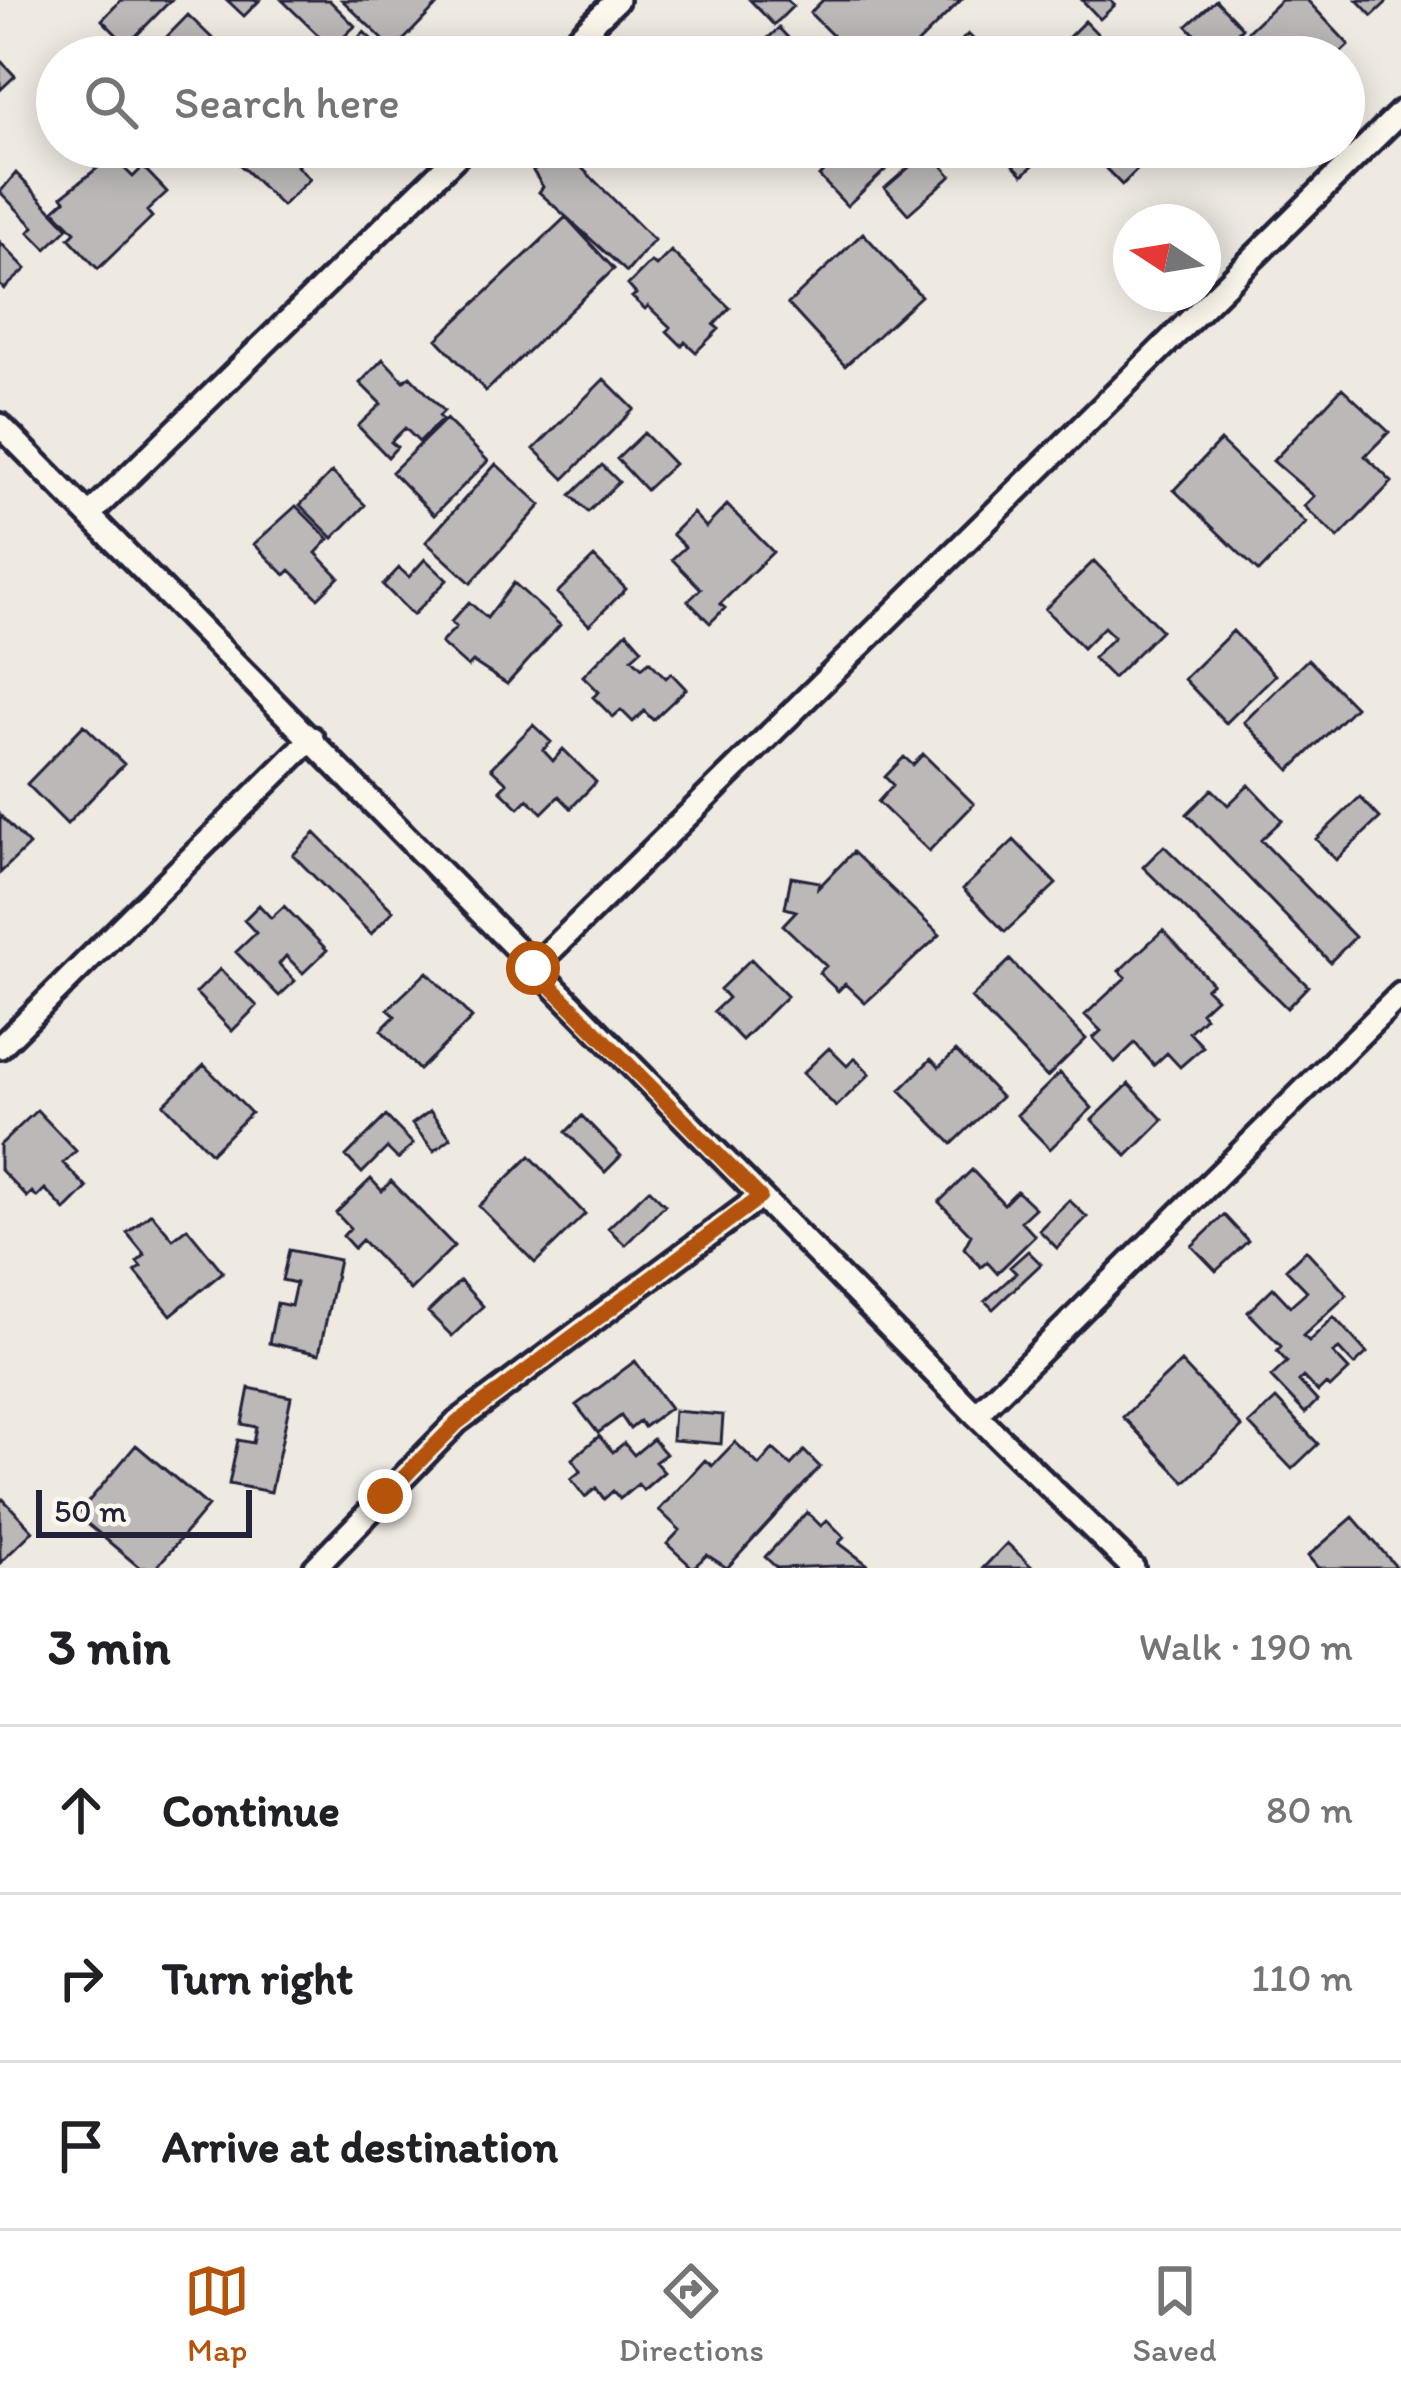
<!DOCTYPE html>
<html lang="en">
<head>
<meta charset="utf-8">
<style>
	:root { --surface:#fff; --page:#f6f6f6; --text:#202124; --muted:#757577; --line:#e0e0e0; --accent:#b45309 }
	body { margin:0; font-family:Itim,sans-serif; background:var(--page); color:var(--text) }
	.compass { position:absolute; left:1113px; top:204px; width:108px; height:108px; border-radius:50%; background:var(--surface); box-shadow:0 6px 30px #0003; rotate:282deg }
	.scale { position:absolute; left:36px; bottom:30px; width:216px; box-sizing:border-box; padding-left:12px; border:6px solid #22223b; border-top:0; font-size:33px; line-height:42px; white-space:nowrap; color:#22223b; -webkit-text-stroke:9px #fbf7ec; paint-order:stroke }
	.stop { position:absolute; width:36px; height:36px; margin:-27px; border:9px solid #b45309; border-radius:50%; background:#fff }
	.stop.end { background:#b45309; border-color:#fff; box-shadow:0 3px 12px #0008 }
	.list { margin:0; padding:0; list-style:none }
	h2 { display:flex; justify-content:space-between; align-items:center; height:156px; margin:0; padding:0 48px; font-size:51px }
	h2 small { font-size:39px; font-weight:400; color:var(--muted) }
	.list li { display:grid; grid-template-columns:78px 1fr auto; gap:36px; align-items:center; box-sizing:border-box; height:168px; padding:0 48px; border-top:3px solid var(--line) }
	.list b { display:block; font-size:45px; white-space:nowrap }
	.list em { font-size:39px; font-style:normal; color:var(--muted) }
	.icon { flex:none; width:66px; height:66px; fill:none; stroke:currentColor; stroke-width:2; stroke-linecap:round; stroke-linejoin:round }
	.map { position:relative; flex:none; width:1401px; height:1568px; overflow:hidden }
	.search { position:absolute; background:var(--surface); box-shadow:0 6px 30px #0003; left:36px; right:36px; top:36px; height:132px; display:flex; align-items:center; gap:30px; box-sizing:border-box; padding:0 42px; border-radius:66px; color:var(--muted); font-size:45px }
	.sheet { height:660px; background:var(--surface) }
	nav { display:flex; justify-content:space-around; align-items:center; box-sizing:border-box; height:168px; border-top:3px solid var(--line); background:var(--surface); font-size:33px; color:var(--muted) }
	nav a { display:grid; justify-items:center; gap:6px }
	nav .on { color:var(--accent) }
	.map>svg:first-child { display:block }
	.building { fill:#bcb8b8; stroke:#22223b; stroke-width:3 }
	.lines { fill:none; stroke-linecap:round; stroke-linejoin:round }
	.minor-casing { stroke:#22223b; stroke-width:30 }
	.minor { stroke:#fbf7ec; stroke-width:21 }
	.route { stroke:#b45309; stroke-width:15 }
</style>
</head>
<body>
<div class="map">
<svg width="1401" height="1568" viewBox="0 0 1401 1568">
	<rect width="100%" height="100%" fill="#eeeae2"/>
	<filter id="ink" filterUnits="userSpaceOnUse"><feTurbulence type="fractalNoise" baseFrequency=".00833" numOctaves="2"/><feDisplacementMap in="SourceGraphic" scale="24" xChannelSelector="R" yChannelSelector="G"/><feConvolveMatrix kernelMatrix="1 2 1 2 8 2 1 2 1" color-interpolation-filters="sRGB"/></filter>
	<g filter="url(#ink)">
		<path class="building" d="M121 0H171L127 45 102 20Z
			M227 0H260L244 16Z
			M282 0H329L355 26 323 57 311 45 319 36Z
			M342 0H442L394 50Z
			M750 0H787L793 6 774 25Z
			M823 0H961L904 57H854L810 13Z
			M1082 0H1110L1115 5 1100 19Z
			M1216 0 1242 28 1214 55 1187 26Z
			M1281 0H1307L1349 45 1336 57H1232L1227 51Z
			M1357 0H1389L1372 16Z
			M188 15 215 41 200 57H147Z
			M1085 21 1118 55 1049 57Z
			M779 28 806 57H747Z
			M364 32 390 57H339Z
			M968 34 991 57H945Z
			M0 60 15 76 0 90Z
			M81 147H139L143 152 125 169 133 177 143 167 167 192 147 211 152 217 98 269 69 238 75 232 54 210 65 200 62 196 100 166Z
			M250 147H299L307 156 297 166 310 179 282 206 236 161Z
			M561 147 654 240 627 272 539 192 543 187 533 171Z
			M850 147H887L898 158 847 206 819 176Z
			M996 147H1052L1023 175Z
			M1085 147H1199L1179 167 1159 148 1122 185Z
			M929 150 951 176 908 214 885 188Z
			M16 173 68 228 46 249 29 232 34 227 0 192Z
			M566 217 614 269 486 391 437 339Z
			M863 233 921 296 845 366 788 304Z
			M0 242 26 269 4 289 0 285Z
			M671 251 730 308 714 325 719 329 696 352 685 342 682 346 667 331 670 327 648 306 645 309 632 297 636 294 628 285 651 262 656 266Z
			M383 359 404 381 410 376 444 411 439 416 442 419 419 442 405 428 391 442 397 447 388 457 358 426 381 404 360 383Z
			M604 379 634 409 564 479 534 449Z
			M1342 388 1389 432 1365 456 1392 482 1338 538 1304 506 1314 496 1273 461Z
			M446 419 488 461 434 515 392 472Z
			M644 433 674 464 646 490 617 459Z
			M1220 441 1306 523 1259 572 1174 490Z
			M496 464 541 505 471 583 426 542Z
			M602 465 619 482 588 512 571 495Z
			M332 472 365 505 333 538 300 505Z
			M727 505 773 552 720 604 725 608 710 623 688 601 701 589 672 559 685 547 672 534 693 513 706 527Z
			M296 506 329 539 316 553 339 577 318 598 290 570 285 575 254 544Z
			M594 557 626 589 589 625 557 593Z
			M425 559 447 580 413 615 383 585 399 568 409 577Z
			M1094 561 1161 630 1113 678 1093 658 1114 637 1104 627 1083 648 1045 609Z
			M514 583 560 625 507 684 473 662 468 667 441 643 456 627 451 622 469 602 487 618Z
			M1233 631 1275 675 1226 723 1184 679Z
			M627 632 642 649 632 658 642 668 649 661 666 678 671 673 686 689 653 720 644 711 633 722 621 710 613 717 593 697 599 692 583 676Z
			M1308 659 1355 707 1290 770 1244 722Z
			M84 725 124 764 67 824 27 784Z
			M533 725 551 742 543 750 553 761 563 749 596 782 571 808 559 796 542 813 528 799 519 808 500 790 507 783 491 768Z
			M923 754 974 804 929 851 878 802 893 785 885 777 904 757 913 765Z
			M1249 785 1282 820 1261 840 1355 937 1330 962 1187 814 1212 789 1228 805Z
			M1360 797 1380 818 1336 860 1316 839Z
			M0 815 29 845 0 873Z
			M315 833 393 911 371 934 293 855Z
			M1014 840 1056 884 1005 932 963 889Z
			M1164 846 1308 986 1287 1008 1143 867Z
			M853 852 940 935 865 1003 845 984 838 991 819 973 826 966 783 925 796 911 785 908 791 877 819 882 818 888Z
			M259 905 271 918 284 906 327 950 303 973 286 956 279 964 295 981 279 996 236 952 256 933 244 920Z
			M1163 930 1212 983 1206 988 1216 998 1201 1012 1205 1017 1189 1032 1203 1047 1180 1067 1167 1053 1154 1065 1135 1043 1115 1062 1093 1038 1101 1031 1085 1015 1126 977 1119 971Z
			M751 959 787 996 742 1040 714 1011 728 998 720 989Z
			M1010 960 1086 1039 1047 1077 971 998Z
			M220 969 257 1006 232 1031 196 993Z
			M427 972 472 1018 419 1070 381 1030 395 1016 388 1009Z
			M829 1048 847 1066 855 1058 870 1074 836 1107 803 1073Z
			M956 1051 1001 1097 952 1144 900 1090 931 1059 939 1067Z
			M204 1065 251 1113 211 1153 164 1104Z
			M1060 1073 1092 1108 1050 1149 1017 1115Z
			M1129 1084 1163 1120 1127 1156 1092 1120Z
			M37 1110 76 1151 63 1163 87 1188 65 1210 45 1189 37 1197 32 1192 27 1197 0 1169V1145Z
			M430 1111 451 1138 434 1151 412 1124Z
			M386 1116 413 1144 398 1159 387 1148 362 1173 346 1156Z
			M582 1116 621 1156 605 1172 566 1132Z
			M530 1156 585 1214 535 1263 479 1206Z
			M972 1170 1004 1204 1017 1191 1035 1208 1021 1221 1035 1236 997 1273 987 1262 981 1267 964 1248 971 1235 939 1202Z
			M371 1179 382 1191 391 1181 454 1246 410 1290 362 1240 354 1248 343 1236 350 1228 336 1213Z
			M649 1189 665 1205 625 1245 608 1228Z
			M1069 1200 1087 1217 1057 1248 1039 1230Z
			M151 1213 173 1239 187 1228 223 1272 171 1315 135 1271 141 1267 137 1262 145 1255 127 1233Z
			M1224 1215 1248 1241 1216 1271 1192 1246Z
			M289 1250 339 1260 319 1354 269 1343 277 1303 291 1306 296 1283 282 1280Z
			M1306 1250 1347 1295 1303 1336 1309 1341 1334 1317 1367 1353 1354 1365 1339 1349 1333 1353 1349 1370 1330 1388 1326 1384 1318 1392 1303 1377 1299 1381 1317 1401 1305 1413 1271 1377 1287 1362 1277 1351 1281 1346 1248 1312 1273 1288 1290 1306 1307 1291 1286 1269Z
			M1028 1251 1041 1264 993 1309 985 1301 1016 1273 1010 1267Z
			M460 1281 483 1306 452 1336 428 1312Z
			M635 1361 670 1408 644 1427 640 1421 630 1429 621 1416 598 1433 576 1405Z
			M1181 1362 1242 1427 1185 1482 1123 1417Z
			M249 1388 291 1397 271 1492 229 1484 238 1440 253 1443 256 1427 242 1424Z
			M1276 1399 1318 1444 1292 1469 1249 1424Z
			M674 1411 723 1415 721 1444 672 1440Z
			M599 1436 613 1452 624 1443 634 1455 653 1439 666 1454 655 1462 664 1472 643 1490 638 1484 620 1499 613 1491 604 1499 596 1488 585 1497 571 1479 581 1471 572 1459Z
			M735 1442 759 1465 773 1449 791 1465 804 1451 820 1467 727 1568 707 1555 693 1568 667 1544 680 1530 659 1510 705 1460 712 1466Z
			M136 1445 208 1506 156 1568H140L77 1515Z
			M3 1499 33 1531 0 1563V1502Z
			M807 1512 821 1526 827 1520 844 1537 839 1543 868 1565 777 1568 765 1557Z
			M1353 1517 1397 1568H1318L1308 1556Z
			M1007 1543 1033 1568H983Z"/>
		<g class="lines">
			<g class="minor-casing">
				<path id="minor" d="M558 57 617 0
					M0 425 976 1415 1133 1568
					M89 515 466 147
					M533 968 1401 112
					M0 1047 312 738
					M976 1415 1401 994
					M315 1568 457 1422 760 1197"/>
			</g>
			<use href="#minor" class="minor"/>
		</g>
	</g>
	<g class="lines" filter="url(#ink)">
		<path class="route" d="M385 1496 457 1423 760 1197 533 968"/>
	</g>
</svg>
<svg class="compass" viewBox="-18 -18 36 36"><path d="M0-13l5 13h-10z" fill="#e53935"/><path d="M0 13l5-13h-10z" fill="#757577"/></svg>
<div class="scale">50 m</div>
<div class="stop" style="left:533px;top:968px"></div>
<div class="stop end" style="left:385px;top:1496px"></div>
<div class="search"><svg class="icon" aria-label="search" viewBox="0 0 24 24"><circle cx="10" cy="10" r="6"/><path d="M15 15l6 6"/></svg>Search here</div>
</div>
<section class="sheet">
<h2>3 min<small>Walk · 190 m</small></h2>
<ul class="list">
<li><svg class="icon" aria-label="ahead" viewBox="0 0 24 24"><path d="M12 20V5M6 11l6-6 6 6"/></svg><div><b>Continue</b></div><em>80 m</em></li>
<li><svg class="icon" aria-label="right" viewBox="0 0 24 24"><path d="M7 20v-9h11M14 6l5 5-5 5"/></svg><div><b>Turn right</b></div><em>110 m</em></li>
<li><svg class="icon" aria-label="arrive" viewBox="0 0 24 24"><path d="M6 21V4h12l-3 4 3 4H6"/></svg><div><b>Arrive at destination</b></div></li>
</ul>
</section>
<nav>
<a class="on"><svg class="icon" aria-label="map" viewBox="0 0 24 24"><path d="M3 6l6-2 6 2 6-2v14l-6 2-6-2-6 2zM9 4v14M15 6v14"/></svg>Map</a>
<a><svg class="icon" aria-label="directions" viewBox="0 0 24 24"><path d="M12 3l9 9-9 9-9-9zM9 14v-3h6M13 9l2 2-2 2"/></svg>Directions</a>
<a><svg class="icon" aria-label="saved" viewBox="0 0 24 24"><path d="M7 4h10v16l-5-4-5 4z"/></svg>Saved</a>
</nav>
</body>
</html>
